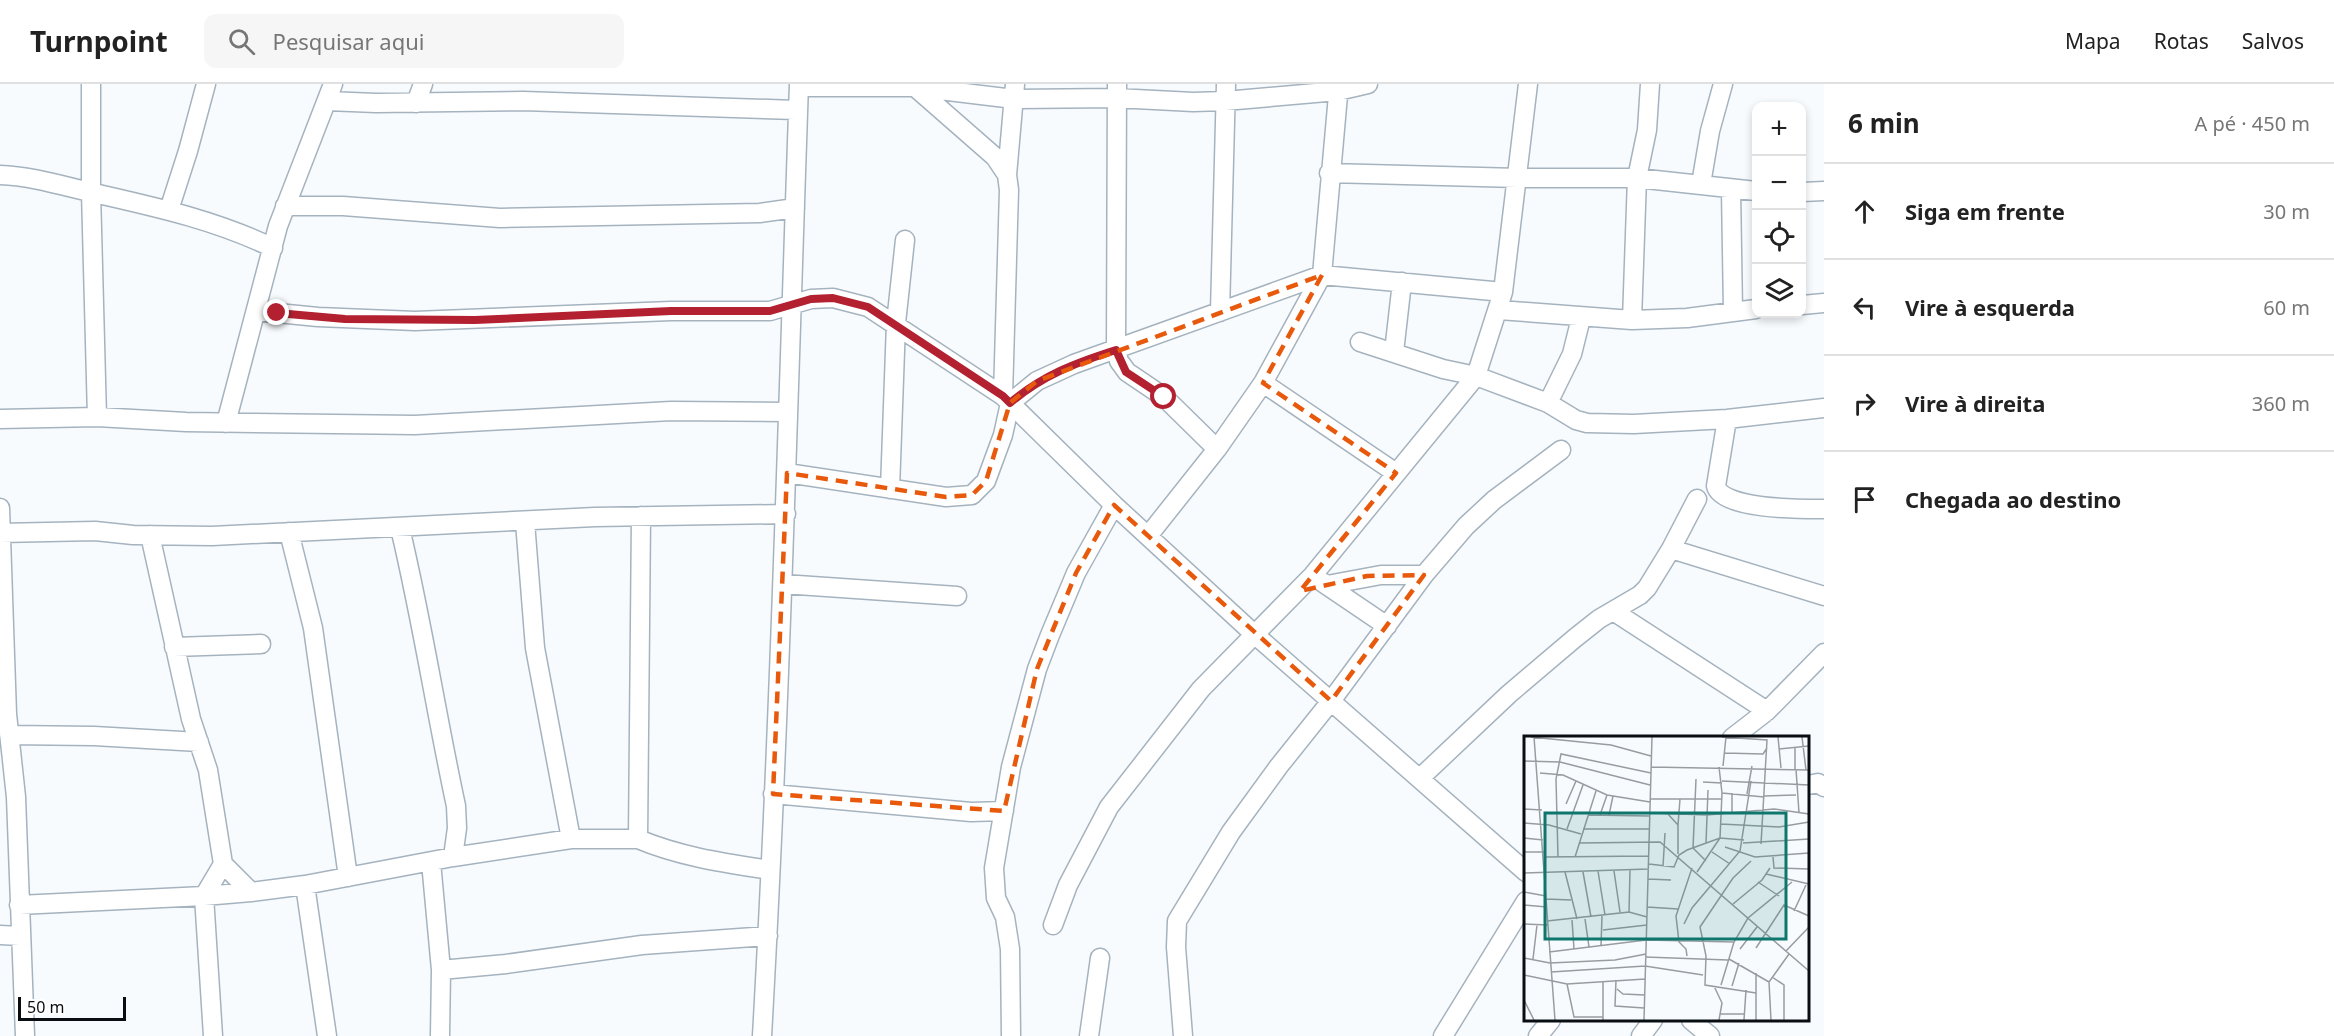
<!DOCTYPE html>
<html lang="pt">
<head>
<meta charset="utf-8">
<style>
	:root { --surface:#fff; --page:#f6f6f6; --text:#222; --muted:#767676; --line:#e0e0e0 }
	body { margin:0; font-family:"Noto Sans",sans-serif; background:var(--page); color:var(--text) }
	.controls { position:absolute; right:18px; top:18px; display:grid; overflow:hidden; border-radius:12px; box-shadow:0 3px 9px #0003 }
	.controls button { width:54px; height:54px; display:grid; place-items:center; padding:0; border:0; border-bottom:2px solid var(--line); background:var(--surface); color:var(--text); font:30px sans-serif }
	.scale { position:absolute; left:18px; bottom:15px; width:108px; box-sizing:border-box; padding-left:6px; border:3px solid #090e12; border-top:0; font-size:16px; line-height:21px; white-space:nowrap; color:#090e12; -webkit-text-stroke:4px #fff; paint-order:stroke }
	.stop { position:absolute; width:18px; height:18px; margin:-14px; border:4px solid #b32131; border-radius:50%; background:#fff }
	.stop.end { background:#b32131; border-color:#fff; box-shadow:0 2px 6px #0008 }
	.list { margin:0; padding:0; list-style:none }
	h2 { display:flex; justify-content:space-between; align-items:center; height:78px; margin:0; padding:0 24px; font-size:26px }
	h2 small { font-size:20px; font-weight:400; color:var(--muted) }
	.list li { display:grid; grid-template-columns:39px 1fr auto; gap:18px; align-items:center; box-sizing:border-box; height:96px; padding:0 24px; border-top:2px solid var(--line) }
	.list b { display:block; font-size:22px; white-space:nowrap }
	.list em { font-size:20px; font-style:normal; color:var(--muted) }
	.icon { flex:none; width:33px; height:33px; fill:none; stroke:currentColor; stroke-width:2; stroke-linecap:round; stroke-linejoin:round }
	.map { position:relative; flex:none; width:1824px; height:952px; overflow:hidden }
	header { display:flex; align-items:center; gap:36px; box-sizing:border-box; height:84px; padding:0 30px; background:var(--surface); border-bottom:2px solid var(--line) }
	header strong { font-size:28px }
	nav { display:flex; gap:33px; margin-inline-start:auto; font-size:21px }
	.search { width:420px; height:54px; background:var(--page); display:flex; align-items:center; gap:15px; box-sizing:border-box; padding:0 21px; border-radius:12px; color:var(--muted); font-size:22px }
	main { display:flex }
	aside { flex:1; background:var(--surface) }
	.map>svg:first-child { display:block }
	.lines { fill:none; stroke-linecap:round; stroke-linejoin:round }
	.minor-casing { stroke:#a5b3bf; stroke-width:21 }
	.minor { stroke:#fff; stroke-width:18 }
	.route { stroke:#b32131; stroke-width:8 }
	.marked { fill:none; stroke:#e8590c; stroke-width:4.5; stroke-dasharray:12 8; stroke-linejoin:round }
	.inset-road { fill:none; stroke:#989ca0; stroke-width:1.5 }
	.view { fill:#0f766e; fill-opacity:0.15; stroke:#0f766e; stroke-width:3 }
	.inset-edge { fill:none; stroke:#090e12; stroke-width:3 }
</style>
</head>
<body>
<header>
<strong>Turnpoint</strong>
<div class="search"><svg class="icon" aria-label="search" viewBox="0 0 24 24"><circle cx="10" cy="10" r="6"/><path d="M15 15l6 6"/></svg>Pesquisar aqui</div>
<nav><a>Mapa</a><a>Rotas</a><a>Salvos</a></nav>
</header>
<main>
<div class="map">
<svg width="1824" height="952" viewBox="0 0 1824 952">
	<rect width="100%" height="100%" fill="#f8fbfe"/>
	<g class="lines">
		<g class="minor-casing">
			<path id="minor" d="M91 0V108L97 333
				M1117 0 1116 266 1119 277 1127 288 1164 313 1217 365
				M799 3H915L1014 15 1116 14 1193 18 1225 17 1338 7 1368 0
				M915 3 995 73 1007 91 1009 106 1003 312
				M327 17 376 19 523 17 796 26
				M416 19 423 0
				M1329 89 1518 94H1637L1756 107
				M0 91C32 92 63 102 94 109 155 123 216 136 273 164
				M1007 91 1015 0
				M1701 100 1710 47 1723 0
				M1731 106 1733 227
				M1802 108 1824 107
				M285 122H343L500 134 760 129 795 124
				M169 126 188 67 206 0
				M1802 221 1824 219
				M1499 226 1632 236 1687 234 1756 225
				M257 227 318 233 415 237 671 227H770L811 215 833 214 868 223 1003 312 1114 421 1253 549 1526 788
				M1220 228 1226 0
				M1632 236 1637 94 1647 46 1650 0
				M1360 258 1443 285 1476 292 1548 319 1576 336 1587 339 1634 340 1727 335 1824 324
				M1394 268 1402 198
				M1263 299 1396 389
				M1548 319 1572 270 1581 234
				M0 335 97 333 186 338 415 341 671 327 787 328
				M1727 335 1716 402C1722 426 1803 425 1824 425
				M226 339 278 142 333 0
				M787 389 946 413 972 411 986 397 1003 351 1010 319 1037 297 1074 280 1322 191 1503 208
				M890 405 896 239 905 156
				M0 424 7 630 16 713 25 952
				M525 438 535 564 571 755
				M400 444C422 536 436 629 456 722L457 744 453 773
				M289 448 313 544 348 793
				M0 449 95 447 133 451 212 452 595 433 786 430
				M150 451 191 635 208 686 223 780 251 808
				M1148 452 1217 365 1263 299 1322 191 1339 0
				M1671 465 1824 512
				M1322 498 1387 542
				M783 500 957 512
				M1327 501 1381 491H1424
				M1613 527 1767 627
				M174 563 261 560
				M9 651 94 652 199 658
				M1732 654 1767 627 1824 569
				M1420 694 1509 610 1575 554 1599 535 1640 511 1647 504 1671 465 1697 415
				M1808 701 1818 699 1824 703
				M773 710 971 728 1004 727
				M638 755C681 773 725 779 770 786
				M431 778 441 886 440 952
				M305 801 327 952
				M19 821 204 812 251 808 305 801 453 773 571 755H638L641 432
				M1053 841 1068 801 1109 723 1201 605 1313 491 1476 292 1503 208 1528 0
				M0 851 20 852
				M441 886 506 880 642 861 768 852
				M1691 936 1710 952
				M213 952 204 812 223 780
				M762 952C780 635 788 317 799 0
				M1011 952 1010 865 1005 833 996 814 994 784 1011 683 1037 585 1050 551 1076 489 1114 421
				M1089 952 1100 874
				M1183 952 1176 863 1177 837 1231 748 1279 682 1331 617 1424 491 1466 442 1494 416 1561 366
				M1443 952 1526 817
				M1538 952 1551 936
				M1641 952 1653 936"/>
		</g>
		<use href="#minor" class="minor"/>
	</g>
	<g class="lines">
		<path class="route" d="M277 229 345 235 475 236 671 227H770L811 215 833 214 868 223 1003 312 1010 319C1043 291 1075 279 1116 266L1126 288 1164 313"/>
	</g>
	<path class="marked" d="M1322 191 1263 299 1396 389 1300 507 1367 492 1424 491 1331 617 1114 421 1076 489 1037 585 1004 727 773 710 787 389 946 413 972 411 986 397 1010 319 1037 297Z"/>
	<g transform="translate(1524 652)">
		<rect width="285" height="285" fill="#f8fbfe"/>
		<path class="inset-road" d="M7 1 87 9 127 20M10 1 31 284M198 1 243 4 237 108M254 1 257 32M278 1 282 34M271 11V33M255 13 285 10M200 17 239 18 243 12M0 25 36 26 126 49M199 30 202 1M127 31 285 34M272 33 275 77M16 37 39 39 83 59 126 66M172 43 169 112 182 125M198 45 285 49M179 46 198 47M198 57 240 61M223 58 228 30M240 60 272 59M126 63H198M42 68 52 45M0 73 18 74M208 76V57M127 77 183 79 250 73 285 78M143 77 154 89V118M64 79 126 80M76 79 83 59M85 79 89 60M0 87 25 89 57 98M197 88 255 91 285 86M154 89 156 63M43 93 59 49M59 93H126M0 102 19 104M55 107 136 106 285 235M182 107 184 54M219 107 285 103M201 111 231 121 285 117M0 116H20M188 116 206 128M20 121 125 120M34 121 32 43 37 18 127 37M51 121 72 55M249 121 250 132 285 133M227 125 209 142 176 191 182 220 181 249 232 257M125 128 150 131 155 119 163 114 196 102 220 104M139 130 141 97M74 135 81 179M90 135 96 176M41 136 53 183M59 136 67 181M173 136 196 102 198 57 195 31M0 137 125 133M242 138 285 148M124 143 147 144M234 146 255 160M0 156 22 160M22 163 47 164M209 168 238 144 246 132M0 169 23 171M123 171 154 173M270 175 282 149M105 176 123 181M61 183 65 211M48 184 50 213M23 185 105 176 106 134M0 188 24 189M160 188 168 172 216 115 227 45M79 194 123 189M77 210 78 180M232 212 260 169 285 180M216 213 233 191M262 215 285 191M25 216 122 204 210 206M163 220 162 213 155 206 152 180 168 132M121 221 204 224M0 222 26 227 91 224 122 218M9 223 13 189M205 223 245 246M27 236 121 230 179 239M232 237V284M0 239 43 248 121 243M248 241 260 249V284M92 244 91 270 120 272M79 245V284M43 248 50 281H79M197 249 210 206 224 182 268 146M190 250 198 267 195 284M208 250 215 227M93 253 99 258 121 259M0 264 10 284M196 278H221M120 284 128 1M220 284 222 254M247 284 245 246 265 218"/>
		<path class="view" d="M21 77H262V203H21Z"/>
		<rect width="285" height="285" class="inset-edge"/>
	</g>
</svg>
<div class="controls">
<button>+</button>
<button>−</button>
<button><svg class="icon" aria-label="locate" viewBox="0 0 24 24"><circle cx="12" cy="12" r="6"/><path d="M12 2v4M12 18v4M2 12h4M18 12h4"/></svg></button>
<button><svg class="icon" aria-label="layers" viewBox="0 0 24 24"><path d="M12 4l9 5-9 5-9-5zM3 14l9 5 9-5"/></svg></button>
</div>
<div class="scale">50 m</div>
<div class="stop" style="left:1164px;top:313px"></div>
<div class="stop end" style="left:277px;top:229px"></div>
</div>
<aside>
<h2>6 min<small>A pé · 450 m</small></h2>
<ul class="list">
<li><svg class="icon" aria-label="ahead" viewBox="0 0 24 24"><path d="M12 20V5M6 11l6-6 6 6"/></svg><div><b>Siga em frente</b></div><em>30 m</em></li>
<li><svg class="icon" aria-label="left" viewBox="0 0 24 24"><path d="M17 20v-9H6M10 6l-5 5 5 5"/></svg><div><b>Vire à esquerda</b></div><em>60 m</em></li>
<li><svg class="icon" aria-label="right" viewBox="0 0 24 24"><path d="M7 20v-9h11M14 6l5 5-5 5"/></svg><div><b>Vire à direita</b></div><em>360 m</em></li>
<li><svg class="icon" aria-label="arrive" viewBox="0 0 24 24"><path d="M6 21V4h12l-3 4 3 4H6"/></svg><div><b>Chegada ao destino</b></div></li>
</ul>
</aside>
</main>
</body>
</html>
